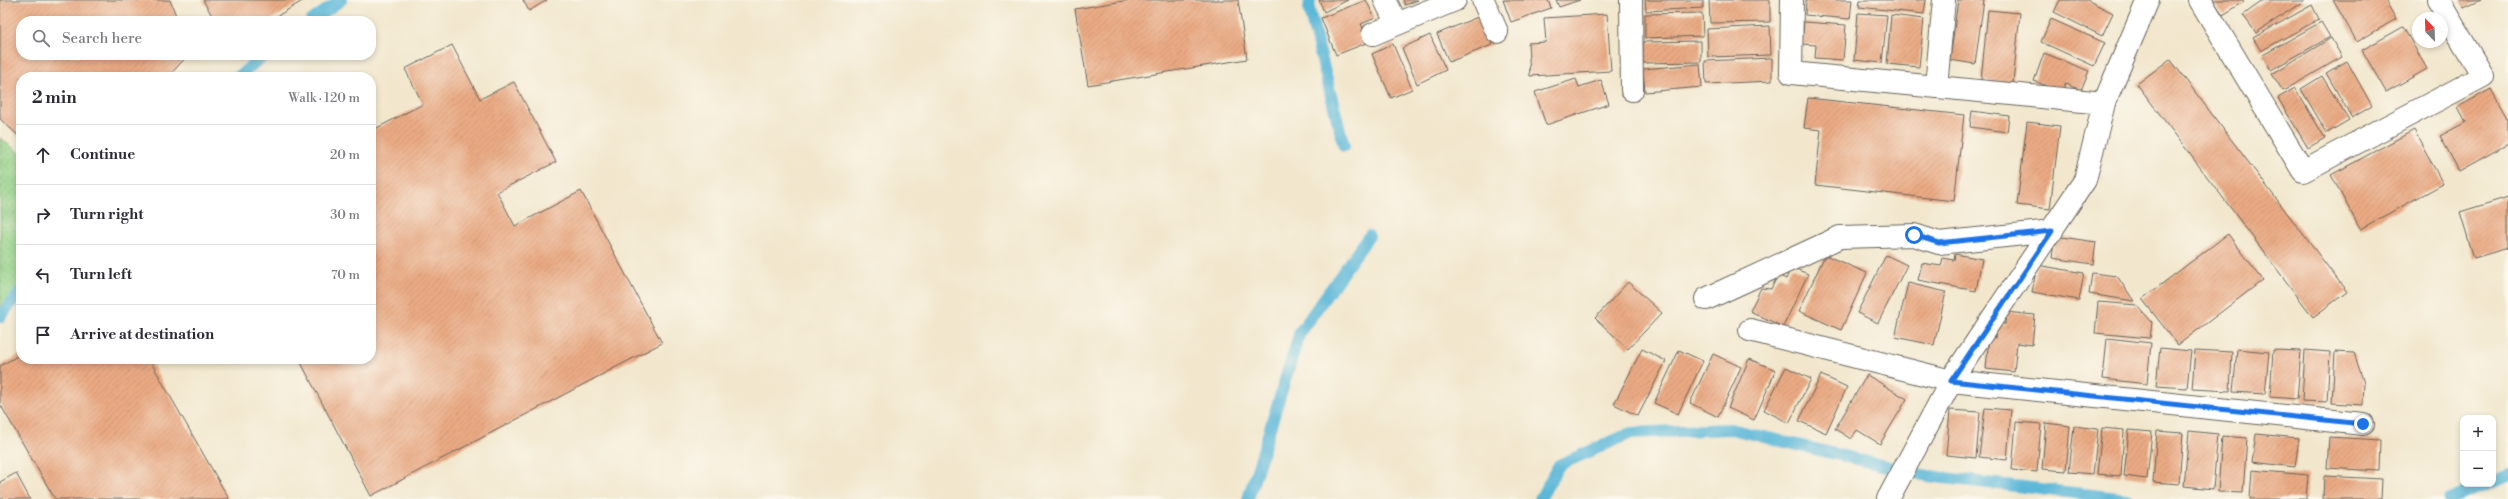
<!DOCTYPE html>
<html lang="en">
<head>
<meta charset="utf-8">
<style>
	:root { --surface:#fff; --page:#f7f7f7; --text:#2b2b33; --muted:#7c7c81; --line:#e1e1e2 }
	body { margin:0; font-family:"Libre Bodoni",serif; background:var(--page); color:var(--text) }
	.controls { position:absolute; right:12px; bottom:12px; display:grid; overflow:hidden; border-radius:8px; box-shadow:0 2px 6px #0003 }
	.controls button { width:36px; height:36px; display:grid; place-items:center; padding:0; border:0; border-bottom:1px solid var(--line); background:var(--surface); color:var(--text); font:20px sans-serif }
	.compass { position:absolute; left:2412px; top:12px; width:36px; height:36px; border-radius:50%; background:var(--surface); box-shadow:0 2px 6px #0003; rotate:337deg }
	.stop { position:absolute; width:12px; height:12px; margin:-9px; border:3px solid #1a73e8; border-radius:50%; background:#fff }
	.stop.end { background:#1a73e8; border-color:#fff; box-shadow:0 1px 4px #0008 }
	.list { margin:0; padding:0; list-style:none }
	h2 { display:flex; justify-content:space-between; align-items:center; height:52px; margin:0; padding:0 16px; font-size:17px }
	h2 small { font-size:13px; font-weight:400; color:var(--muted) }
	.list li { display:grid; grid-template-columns:26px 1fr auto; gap:12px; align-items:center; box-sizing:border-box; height:60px; padding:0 16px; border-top:1px solid var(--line) }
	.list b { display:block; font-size:15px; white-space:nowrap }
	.list em { font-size:13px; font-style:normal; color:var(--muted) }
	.icon { flex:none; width:22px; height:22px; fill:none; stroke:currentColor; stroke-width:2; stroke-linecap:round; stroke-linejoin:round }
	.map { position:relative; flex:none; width:2508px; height:499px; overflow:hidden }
	.search { position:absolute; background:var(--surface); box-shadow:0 2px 6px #0003; left:16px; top:16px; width:360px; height:44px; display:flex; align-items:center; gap:10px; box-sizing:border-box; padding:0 14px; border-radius:16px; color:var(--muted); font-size:15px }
	.panel { position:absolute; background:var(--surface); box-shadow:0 2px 6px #0003; left:16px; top:72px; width:360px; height:292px; border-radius:16px }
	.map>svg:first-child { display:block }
	.grass { fill:url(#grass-dots); stroke:#577650 }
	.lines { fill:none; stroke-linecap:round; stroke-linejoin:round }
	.stream { stroke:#5bb7d8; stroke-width:12 }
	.building { fill:url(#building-hatch) }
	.minor-casing { stroke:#67635a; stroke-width:24 }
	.minor { stroke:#fff; stroke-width:22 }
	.route { stroke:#1a73e8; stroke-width:5 }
</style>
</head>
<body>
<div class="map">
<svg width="2508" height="499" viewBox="0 0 2508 499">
	<defs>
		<pattern id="grass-dots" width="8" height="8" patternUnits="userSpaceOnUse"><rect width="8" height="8" fill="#92d085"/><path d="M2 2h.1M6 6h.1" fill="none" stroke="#7db272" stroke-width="1.8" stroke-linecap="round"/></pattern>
		<pattern id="building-hatch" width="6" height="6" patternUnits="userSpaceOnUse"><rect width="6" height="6" fill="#eaaa83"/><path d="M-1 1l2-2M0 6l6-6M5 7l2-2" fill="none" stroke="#c89271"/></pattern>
	</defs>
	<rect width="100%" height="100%" fill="#fbf7ec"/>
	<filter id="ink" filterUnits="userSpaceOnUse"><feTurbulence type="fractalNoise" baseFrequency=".025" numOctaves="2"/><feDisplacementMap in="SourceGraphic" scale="8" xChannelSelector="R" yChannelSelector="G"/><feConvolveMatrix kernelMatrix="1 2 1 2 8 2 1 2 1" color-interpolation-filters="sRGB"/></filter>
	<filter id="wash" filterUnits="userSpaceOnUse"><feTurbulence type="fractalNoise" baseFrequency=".012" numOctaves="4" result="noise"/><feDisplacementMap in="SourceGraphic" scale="16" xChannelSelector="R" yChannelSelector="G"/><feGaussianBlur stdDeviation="0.9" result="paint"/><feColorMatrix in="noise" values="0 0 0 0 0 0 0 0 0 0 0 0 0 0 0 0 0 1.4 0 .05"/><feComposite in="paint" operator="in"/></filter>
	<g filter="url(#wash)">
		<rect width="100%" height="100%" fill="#f2e7cd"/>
		<path class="grass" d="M0 138 21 154V283L0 308Z"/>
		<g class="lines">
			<path class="stream" d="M1310 0 1309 10 1344 146
				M311 21 341 0
				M238 77 264 55
				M0 317 21 291
				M2493 482 2508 476
				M1248 499 1300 332 1369 236
				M1540 499 1559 465 1631 433 1731 429 1927 476 2127 499
				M2450 499 2489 484"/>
		</g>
		<g id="blocks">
			<path class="building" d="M0 0H170L178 21H21V55H188L168 77H21V138L0 119Z
				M203 0H304L269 21H215Z
				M523 0H547L529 11Z
				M1129 0H1238L1247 59 1088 85 1075 9Z
				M1319 0H1348L1324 12Z
				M1366 0 1375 18 1361 24 1369 42 1336 55 1321 18Z
				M1403 0H1418L1405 5Z
				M1503 0H1548L1551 8 1511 22Z
				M1556 0H1580L1559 7Z
				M1645 0H1703V8L1646 11Z
				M1709 0H1770V22L1710 23Z
				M1806 0H1852L1850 19 1805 15Z
				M1860 0H1926L1924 14 1859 7Z
				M1958 0H1984L1975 64 1950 60Z
				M2060 0H2087L2113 13 2102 36 2054 12Z
				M2213 0H2243L2244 2 2223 15Z
				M2264 0H2305L2256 33 2243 15Z
				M2333 0H2385L2396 19 2357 42Z
				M2460 0H2481L2464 8Z
				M2312 5 2319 19 2261 51 2253 38Z
				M1988 10 2020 13 2013 83 1981 80Z
				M1702 13 1703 36 1645 38V14Z
				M1858 13 1887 15 1882 63 1854 60Z
				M1607 14 1611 71 1530 76 1528 43 1546 42 1544 18Z
				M1891 15 1924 19 1919 67 1887 64Z
				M1480 16 1492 45 1449 62 1437 34Z
				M2051 19 2105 43 2094 66 2041 42Z
				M1804 22 1846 25 1843 60 1815 58 1816 45 1802 44Z
				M2321 22 2330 37 2271 70 2263 55Z
				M1770 26 1771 55 1708 57 1707 29Z
				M2403 27 2427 69 2386 92 2362 50Z
				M1430 35 1446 70 1417 84 1402 48Z
				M2331 38 2342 57 2283 91 2272 74Z
				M1701 41V62L1643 63V42Z
				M1393 44 1412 89 1391 98 1372 54Z
				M452 45 480 99 514 82 556 162 497 192 515 226 581 191 662 343 371 496 299 359H371V131L423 104 405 69Z
				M2044 53 2089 71 2081 90 2065 84 2062 92 2034 81Z
				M1772 58V81L1706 84 1705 61Z
				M2170 59 2347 292 2313 317 2137 84Z
				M2347 61 2372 106 2352 118 2326 73Z
				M1700 64 1702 87 1645 92 1643 69Z
				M2322 76 2349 120 2327 133 2301 89Z
				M1576 79 1579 87 1601 80 1609 104 1546 125 1535 92Z
				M2295 88 2325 138 2308 148 2278 98Z
				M2491 89 2508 120V144L2459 171 2440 136 2466 122 2458 107Z
				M1808 98 1964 115 1954 201 1815 185 1821 130 1804 128Z
				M1972 111 2009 116 2007 132 1970 127Z
				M2027 122 2060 126 2050 209 2017 205Z
				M2414 130 2443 184 2360 229 2331 175Z
				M2508 197V248L2474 258 2460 212Z
				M2228 234 2263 280 2178 345 2142 299Z
				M2055 236 2096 242 2093 264 2052 258Z
				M1955 254 1982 259 1976 291 1918 280 1922 263 1941 266 1943 258 1954 260Z
				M1825 255 1867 273 1841 330 1799 311Z
				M1886 255 1907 265 1878 323 1857 313Z
				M2037 265 2084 273 2079 300 2032 292Z
				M1791 267 1808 274 1783 327 1750 311 1761 288 1771 289 1778 275 1786 279Z
				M2092 273 2117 276 2134 301 2089 294Z
				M1628 282 1662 313 1628 349 1595 318Z
				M1908 283 1946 292 1934 345 1895 337Z
				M2098 302 2137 305 2152 322 2150 338 2095 333Z
				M2006 312 2035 315 2032 345 2017 343 2014 372 1986 369 1989 337 1995 338 1997 324H2005Z
				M2107 338 2151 343 2147 384 2103 379Z
				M2160 348 2191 351 2187 388 2156 386Z
				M1642 349 1666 361 1638 416 1614 404Z
				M2237 349 2269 352 2265 394 2233 392Z
				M1679 350 1703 361 1678 414 1654 403Z
				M2195 350 2232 352 2230 391 2192 389Z
				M2273 350 2301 351 2297 399 2270 397Z
				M2305 350 2330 352 2327 402 2302 401Z
				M2335 352 2354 353 2364 383 2363 405 2332 403Z
				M21 354V359H149L229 499H55L0 404V366Z
				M1713 354 1741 367 1718 417 1690 403Z
				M1749 359 1776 370 1754 420 1728 408Z
				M1786 367 1811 379 1789 423 1764 410Z
				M1821 375 1847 387 1826 433 1799 421Z
				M1867 375 1907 399 1880 444 1857 430 1851 439 1835 429Z
				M1985 408 2011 410 2007 460 1979 457Z
				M1950 410 1980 412 1976 458 1946 455Z
				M2016 422 2041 424 2037 472 2012 470Z
				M2046 423 2070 426 2066 471 2042 469Z
				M2074 426 2098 429 2093 474 2069 472Z
				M2102 428 2124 430 2121 476 2097 474Z
				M2129 430 2152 432 2147 479 2124 476Z
				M2157 431 2183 433 2179 484 2153 482Z
				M2189 431 2218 434 2213 489 2184 486Z
				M2256 434 2299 438 2295 467 2252 462Z
				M2222 436 2247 438 2243 493 2218 492Z
				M2329 437 2380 440 2379 471 2327 468Z
				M2252 470 2308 475 2306 499H2250Z
				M16 473 30 499H0V482Z
				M2324 476 2382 479 2381 499H2323Z"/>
		</g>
	</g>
	<g filter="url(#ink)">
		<use href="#blocks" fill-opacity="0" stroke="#67635a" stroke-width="1"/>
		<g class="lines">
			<g class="minor-casing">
				<path id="minor" d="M1385 0 1397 24
					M1483 0 1497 32
					M1631 0 1632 90
					M1792 0 1791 73 2104 103
					M2200 0 2303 171 2483 76 2438 0
					M1373 34 1455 0
					M1936 87 1944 0
					M1706 299 1840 237 1914 235 1939 243 2052 231
					M1750 330 1951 381 2363 424
					M1888 499 1955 374 2085 180 2104 103 2148 0"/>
			</g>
			<use href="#minor" class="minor"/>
		</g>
	</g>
	<g class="lines" filter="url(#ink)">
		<path class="route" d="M1914 235 1939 243 2052 231 1951 381 2363 424"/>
	</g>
</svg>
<div class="controls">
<button>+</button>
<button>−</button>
</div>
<svg class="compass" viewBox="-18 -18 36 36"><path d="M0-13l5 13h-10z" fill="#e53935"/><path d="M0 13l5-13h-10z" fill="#7c7c81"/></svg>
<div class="stop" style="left:1914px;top:235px"></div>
<div class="stop end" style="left:2363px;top:424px"></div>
<div class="search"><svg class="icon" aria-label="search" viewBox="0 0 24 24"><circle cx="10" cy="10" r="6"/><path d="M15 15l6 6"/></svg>Search here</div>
<section class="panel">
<h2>2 min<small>Walk · 120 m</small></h2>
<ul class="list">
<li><svg class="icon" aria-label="ahead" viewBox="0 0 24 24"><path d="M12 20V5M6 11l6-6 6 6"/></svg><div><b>Continue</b></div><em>20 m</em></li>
<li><svg class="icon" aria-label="right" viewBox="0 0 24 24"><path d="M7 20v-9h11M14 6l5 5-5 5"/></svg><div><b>Turn right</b></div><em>30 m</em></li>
<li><svg class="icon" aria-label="left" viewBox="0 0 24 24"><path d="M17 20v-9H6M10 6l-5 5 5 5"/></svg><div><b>Turn left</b></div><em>70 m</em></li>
<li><svg class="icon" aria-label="arrive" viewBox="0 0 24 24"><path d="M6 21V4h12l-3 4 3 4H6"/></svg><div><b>Arrive at destination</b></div></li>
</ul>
</section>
</div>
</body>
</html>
